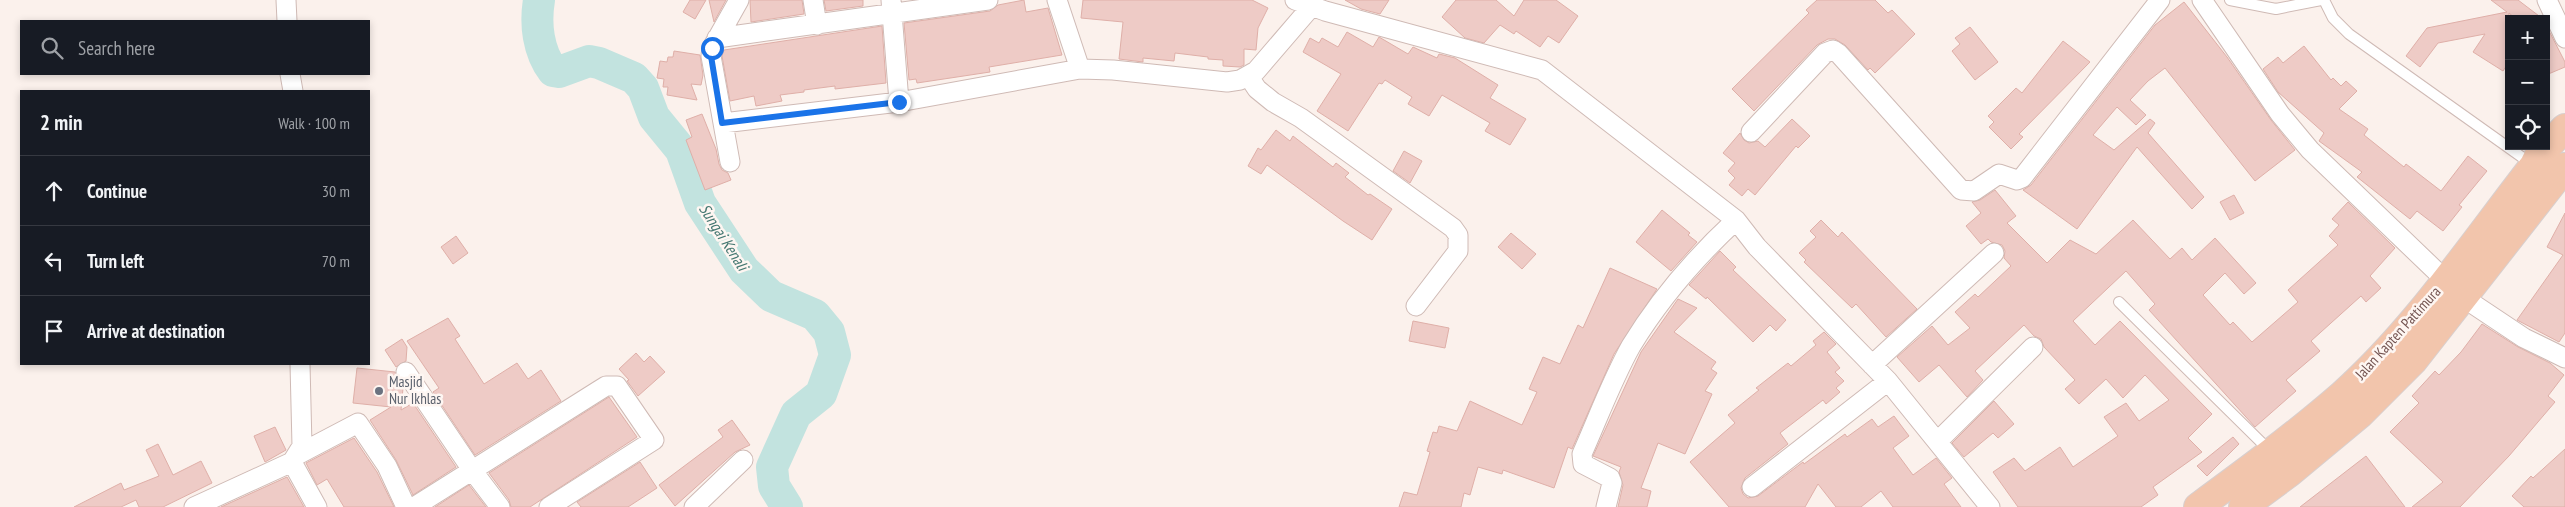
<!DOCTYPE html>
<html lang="en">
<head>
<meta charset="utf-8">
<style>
	:root { --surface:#171b24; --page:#242831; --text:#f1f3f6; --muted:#9ea1a6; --line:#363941 }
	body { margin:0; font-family:"PT Sans Narrow",sans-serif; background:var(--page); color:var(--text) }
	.controls { position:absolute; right:15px; top:15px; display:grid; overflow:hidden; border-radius:0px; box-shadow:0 2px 8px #0003 }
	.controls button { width:45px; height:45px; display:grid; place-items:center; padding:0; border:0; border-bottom:1px solid var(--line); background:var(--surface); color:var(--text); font:25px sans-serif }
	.stop { position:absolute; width:15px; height:15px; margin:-11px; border:4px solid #1a73e8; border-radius:50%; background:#fff }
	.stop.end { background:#1a73e8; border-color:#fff; box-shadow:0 1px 5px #0008 }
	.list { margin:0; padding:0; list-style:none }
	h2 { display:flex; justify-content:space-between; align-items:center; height:65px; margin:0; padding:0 20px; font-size:21px }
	h2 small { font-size:16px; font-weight:400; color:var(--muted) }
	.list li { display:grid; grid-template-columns:32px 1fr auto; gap:15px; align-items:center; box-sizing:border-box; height:70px; padding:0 20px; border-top:1px solid var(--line) }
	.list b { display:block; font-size:19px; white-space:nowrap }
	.list em { font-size:16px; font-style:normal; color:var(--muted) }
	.icon { flex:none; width:28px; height:28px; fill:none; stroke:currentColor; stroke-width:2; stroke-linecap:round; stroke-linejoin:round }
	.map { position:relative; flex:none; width:2565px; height:507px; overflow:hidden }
	.search { position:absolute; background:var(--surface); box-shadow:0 2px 8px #0003; left:20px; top:20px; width:350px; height:55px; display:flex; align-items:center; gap:12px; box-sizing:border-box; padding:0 18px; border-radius:0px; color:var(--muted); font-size:19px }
	.panel { position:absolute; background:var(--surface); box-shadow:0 2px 8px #0003; left:20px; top:90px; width:350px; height:275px; border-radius:0px }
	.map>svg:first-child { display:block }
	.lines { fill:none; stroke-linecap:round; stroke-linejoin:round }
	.river { stroke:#c2e3df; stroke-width:32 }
	.building { fill:#eecbc6; stroke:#dfafa8 }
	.service-casing { stroke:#cfbab5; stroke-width:12 }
	.minor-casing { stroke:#cfbab5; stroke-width:21 }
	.primary-casing { stroke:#d8cfce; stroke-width:30 }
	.service { stroke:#fff; stroke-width:10 }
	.minor { stroke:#fff; stroke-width:19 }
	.primary { stroke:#f2c5ac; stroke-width:28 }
	.route { stroke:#1a73e8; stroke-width:6 }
	.worship-dot { fill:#6b7280; stroke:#fef6f2; stroke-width:2 }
	.labels { text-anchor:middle; stroke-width:5; stroke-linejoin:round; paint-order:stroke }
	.street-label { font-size:15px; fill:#745451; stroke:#fef6f2 }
	.worship-label { font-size:15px; fill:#5b616d; stroke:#fef6f2; text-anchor:start }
	.water-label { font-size:16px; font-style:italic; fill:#457872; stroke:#fef6f2 }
</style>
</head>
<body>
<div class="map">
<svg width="2565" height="507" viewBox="0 0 2565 507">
	<rect width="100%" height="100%" fill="#fbf1ec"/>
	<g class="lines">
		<path class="river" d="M539 0C535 24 538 51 553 71L559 72 589 61 599 63 634 78 643 88 654 117 681 150 700 203 744 270 771 296 815 315 829 332 835 355 821 394 796 414 772 467 774 486 787 507"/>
	</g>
	<path class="building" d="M690 0H706L695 19 683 12Z
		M709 0H726L714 22Z
		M750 0H802L804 14 751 22Z
		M824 0H863V6L826 11Z
		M1024 0 1026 12 1048 8 1062 55 989 67 990 72 957 77 917 83 916 79 909 80 904 23 990 11 998 5Z
		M1083 0H1252L1268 8 1258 28 1256 50 1244 49V65L1240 67 1223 66V60L1208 59V57L1175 53 1174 61 1143 58V62L1119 59 1123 22 1081 18Z
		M1345 0H1389L1380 14 1361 9Z
		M1456 0H1496L1514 16 1524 0H1556L1578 16 1559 43 1548 36 1540 47 1516 31 1514 34 1500 25 1484 43 1465 38 1442 17Z
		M1817 0H1875L1888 13 1892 10 1915 34 1875 73 1870 68 1868 70 1845 45 1835 39H1828L1817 45 1754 111 1732 89 1809 13 1806 10Z
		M2491 0H2518L2543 19H2516L2509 13V62L2503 71 2473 52 2485 34 2438 43 2420 67 2406 56 2427 28 2507 12Z
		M2184 2 2227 57 2271 120 2295 150 2255 181 2165 68 2148 81 2130 100 2146 115 2136 125 2117 107 2093 135 2114 150 2150 119 2155 123 2148 133 2204 197 2192 209 2137 147 2077 229 2023 190 2031 185 2155 25Z
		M2546 25 2565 62V67L2546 75Z
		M882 26 886 83 835 89V86L804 90V92L780 95 782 101 756 106 754 96 730 101 722 56 724 50Z
		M1970 27 1998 62 1975 80 1952 51 1960 44 1955 38Z
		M1347 32 1373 47 1379 37 1408 54 1413 47 1437 58 1439 54 1455 58 1498 85 1490 98 1526 119 1510 145 1485 131 1490 123 1442 95 1429 116 1408 104 1412 97 1385 80 1382 84 1379 83 1348 131 1317 111 1341 74 1303 52 1310 38 1319 43 1322 38 1338 47Z
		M2063 41 2090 62 2019 134 2023 137 2011 149 1989 127 1994 122 1988 116 2016 88 2022 93Z
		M2304 46 2331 80 2333 78 2341 86 2346 81 2357 91 2339 109 2368 129 2364 135 2404 167 2406 164 2441 191 2468 156 2487 171 2459 205 2462 207 2443 231 2417 211 2410 219 2357 177 2362 172 2319 141 2324 133 2278 92 2263 69 2278 57 2283 63Z
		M674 51 700 55 703 75 701 85 691 84 697 100 667 95 668 87H663L664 79 657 78 660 61 667 62 668 57H673Z
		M702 114 716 149 719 164 722 170 728 173 731 180 705 190 686 140 692 137 686 120Z
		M1792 119 1810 136 1798 148 1796 146 1755 195 1748 189 1742 196 1729 185 1735 178 1728 171 1735 163 1723 153 1740 133 1744 140 1749 143 1758 141 1765 147Z
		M1276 130 1290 141 1293 136 1333 167 1336 163 1349 173 1345 177 1368 195 1370 194 1392 209 1372 240 1343 221 1267 165 1261 174 1248 166 1258 148 1261 150Z
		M1404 151 1422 161 1410 183 1393 171Z
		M1995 190 2016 216 2007 223 2047 263 2070 240 2096 254 2133 220 2170 259 2182 248 2192 260 2215 238 2256 283 2244 294 2225 273 2203 295 2230 325 2233 322 2252 342 2298 302 2288 290 2338 245 2329 236 2339 225 2332 219 2348 202 2395 248 2370 276 2381 288 2366 302 2361 296 2311 341 2320 351 2286 380 2296 391 2255 427 2149 310 2155 304 2126 271 2073 321 2095 345 2120 321 2212 414 2188 438 2202 452 2153 487 2158 495 2141 507H2018L1993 472 2014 458 2025 471 2060 447 2073 467 2118 436 2104 417 2126 403 2139 421 2169 400 2145 375 2123 398 2106 379 2079 404 2065 389 2075 380 2044 347 2041 339 2034 336 2024 325 1975 371 1983 380 1967 397 1939 365 1919 382 1897 357 1932 326 1948 345 1970 328 1955 312 1975 294 1978 297 2011 266 2004 258 2005 251 2002 245 1991 242 1988 239 1981 244 1966 226 1981 213 1972 202 1980 200Z
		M2234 195 2244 213 2230 220 2220 202Z
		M1662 210 1690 233 1688 235 1697 242 1671 271 1636 242Z
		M2565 213V333L2559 342 2517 320 2563 255 2547 247Z
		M1821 220 1838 237 1842 232 1917 309 1886 337 1856 304 1852 308 1804 262 1806 260 1799 253 1816 237 1810 231Z
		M1511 233 1536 254 1522 269 1498 247Z
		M456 236 468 253 453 264 441 247Z
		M1720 251 1736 267 1733 270 1786 320 1776 331 1770 325 1753 342 1707 297 1706 299 1689 285Z
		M1610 268 1657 289 1614 354 1572 449 1568 447 1554 488 1503 470 1502 474 1478 467 1470 495 1464 493 1461 507H1399L1404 492 1417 495 1430 452 1427 451 1433 432 1437 433 1439 426 1457 431 1470 401 1522 425 1537 392 1529 389 1543 357 1560 364 1578 325 1583 328Z
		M1678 299 1697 308 1674 332 1716 362 1711 369 1717 373 1705 391 1712 394 1685 454 1658 443 1641 488 1651 491 1647 507H1618L1623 485 1619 472 1621 467 1593 456 1641 352Z
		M448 318 460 336 455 339 484 384 517 363 528 379 541 370 561 401 475 455 433 392 439 388 407 341Z
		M1413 321 1449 328 1445 348 1409 341Z
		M2482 324 2518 347 2550 363 2564 375 2548 396 2555 402 2509 456 2460 507H2412L2443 482 2390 432 2419 403 2412 396 2435 371 2439 375 2461 352Z
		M1824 332 1836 344 1827 352 1840 368 1835 372 1844 381 1836 388 1840 392 1826 404 1823 400 1780 433 1788 444 1745 478 1741 488 1743 494 1748 498 1758 496 1803 462 1804 464 1845 434 1847 437 1872 419 1878 427 1894 416 1909 436 1893 448 1913 475 1936 458 1952 478 1944 484 1961 507H1893L1881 491 1861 507H1836L1818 484 1805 507H1729L1690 462 1735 423 1728 415 1759 390 1756 388 1788 363 1791 366 1816 345 1813 341Z
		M402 339 407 347 406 361 396 367 385 350Z
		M636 353 644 362 650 356 665 372 638 396 627 381 629 380 619 369Z
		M357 368 395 372 403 388 401 410 413 403 456 467 413 495 396 460 370 420 391 407 353 403Z
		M609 397 637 437 530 507H511L509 500 489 473Z
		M1994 401 2014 424 1998 438 1993 433 1964 457 1952 443Z
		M732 420 750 445 735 452 675 506 659 485 723 437 718 430Z
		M275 427 286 450 265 462 254 436Z
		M2233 437 2239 444 2207 476 2197 466Z
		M354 438 377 472 394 507H344L327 479 317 485 306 463Z
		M158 444 173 475 201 461 212 483 163 507H139L136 500 121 507H74L121 483 124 490 159 476 146 450Z
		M2565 449V507H2524L2512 496 2531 476 2533 478Z
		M2366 456 2405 507H2300Z
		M640 462 657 488 628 507H581L577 502Z
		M287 477 304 507H221Z
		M469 485 486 507H435Z"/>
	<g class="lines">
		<g class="service-casing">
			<path id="service" d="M2230 0 2276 9 2321 0
				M2324 0 2333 18 2349 34 2533 165
				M2119 302 2271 452"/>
		</g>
		<g class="minor-casing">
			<path id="minor" d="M286 0 287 21
				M813 0 817 25
				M891 0 899 102
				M1057 0 1080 69
				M1295 0 1325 11 1542 70 1736 220 1757 247 1888 381 1990 507
				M2202 0 2280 114 2310 150 2464 298 2524 338 2565 358
				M2547 0 2565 38
				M717 38 988 0
				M290 74 293 91
				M1249 77 1257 89 1273 102 1301 118 1453 228 1458 235V251L1416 306
				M723 123 899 102 1080 69 1113 70 1227 82 1240 80 1256 71 1311 7
				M1751 132 1825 53 1833 50 1839 54 1961 190 1974 191 1999 174 2017 180 2022 178 2160 0
				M730 162 711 56 712 48 739 0
				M1872 365 1994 253
				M406 372 472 470 500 507
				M1938 441 2033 347
				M299 454 358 423 387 466 406 507
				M292 462 317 507
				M1752 487 1888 381
				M194 507 292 462 302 446 300 364
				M414 507 598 391 606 386H617L654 440 549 507
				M694 507 743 460
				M1606 507 1612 483 1610 478 1583 464 1582 454C1598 418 1612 380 1631 346 1659 300 1696 257 1736 220"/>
		</g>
		<g class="primary-casing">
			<path id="primary" d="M2198 507C2247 471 2296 435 2342 395 2416 329 2473 243 2534 165L2539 155 2565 128
				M2243 507 2289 473 2360 414 2413 361 2565 167"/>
		</g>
		<use href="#service" class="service"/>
		<use href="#minor" class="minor"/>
		<use href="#primary" class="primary"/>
	</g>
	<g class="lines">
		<path class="route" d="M712 48 711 56 722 123 899 102"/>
	</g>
	<circle class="worship-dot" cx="379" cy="391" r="5"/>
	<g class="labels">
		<g class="street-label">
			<text transform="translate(2398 333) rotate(-48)" y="5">Jalan Kapten Pattimura</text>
		</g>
		<g class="worship-label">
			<text x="389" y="387">Masjid<tspan x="389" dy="17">Nur Ikhlas</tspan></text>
		</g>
		<g class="water-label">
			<text transform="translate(724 237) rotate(57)" y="6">Sungai Kenali</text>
		</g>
	</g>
</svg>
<div class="controls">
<button>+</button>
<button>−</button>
<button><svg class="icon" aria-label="locate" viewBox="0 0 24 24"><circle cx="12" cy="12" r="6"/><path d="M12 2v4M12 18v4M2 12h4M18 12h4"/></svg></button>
</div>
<div class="stop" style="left:712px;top:48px"></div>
<div class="stop end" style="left:899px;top:102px"></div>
<div class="search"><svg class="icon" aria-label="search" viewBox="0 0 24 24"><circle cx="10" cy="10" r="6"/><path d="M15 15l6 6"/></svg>Search here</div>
<section class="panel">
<h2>2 min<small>Walk · 100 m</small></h2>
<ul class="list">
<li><svg class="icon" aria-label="ahead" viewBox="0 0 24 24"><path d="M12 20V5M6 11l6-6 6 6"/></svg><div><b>Continue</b></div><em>30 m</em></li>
<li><svg class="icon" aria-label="left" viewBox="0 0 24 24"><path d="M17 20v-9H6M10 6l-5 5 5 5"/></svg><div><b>Turn left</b></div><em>70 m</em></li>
<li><svg class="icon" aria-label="arrive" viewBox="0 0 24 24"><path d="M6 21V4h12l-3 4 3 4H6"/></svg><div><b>Arrive at destination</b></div></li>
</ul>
</section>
</div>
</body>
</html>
